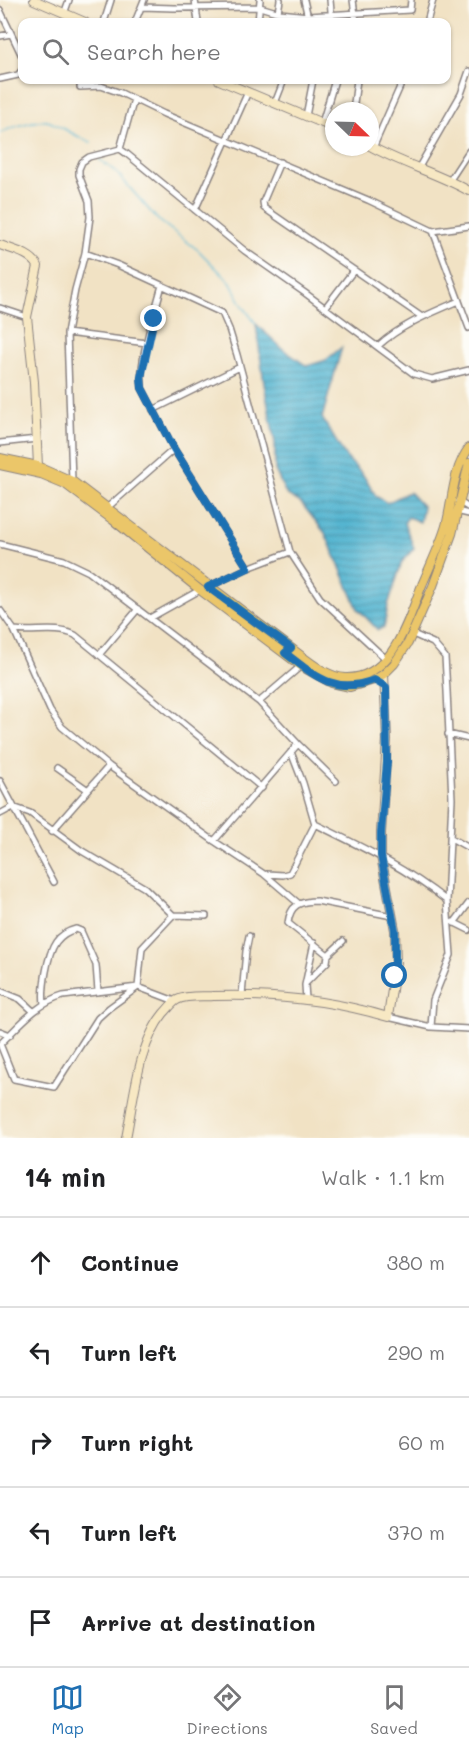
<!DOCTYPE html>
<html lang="en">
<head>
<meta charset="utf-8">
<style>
	:root { --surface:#fff; --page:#f2f2f2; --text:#202124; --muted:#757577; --line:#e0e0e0; --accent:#1f6fb2 }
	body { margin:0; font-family:Mali,sans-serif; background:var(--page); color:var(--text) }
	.compass { position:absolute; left:325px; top:102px; width:54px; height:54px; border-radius:50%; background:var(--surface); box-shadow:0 2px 4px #0004; rotate:113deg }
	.stop { position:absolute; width:18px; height:18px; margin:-14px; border:4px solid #1f6fb2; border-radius:50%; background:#fff }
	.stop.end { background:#1f6fb2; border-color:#fff; box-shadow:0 2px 6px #0008 }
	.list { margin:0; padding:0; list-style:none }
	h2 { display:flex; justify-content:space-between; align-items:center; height:78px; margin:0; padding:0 24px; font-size:26px }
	h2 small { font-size:20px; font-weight:400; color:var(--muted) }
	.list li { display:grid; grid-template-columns:39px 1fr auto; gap:18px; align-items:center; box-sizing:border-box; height:90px; padding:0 24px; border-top:2px solid var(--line) }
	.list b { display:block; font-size:22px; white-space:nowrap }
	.list em { font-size:20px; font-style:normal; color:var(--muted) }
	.icon { flex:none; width:33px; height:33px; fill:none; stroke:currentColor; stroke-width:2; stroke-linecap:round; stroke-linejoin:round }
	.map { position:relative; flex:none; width:469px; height:1138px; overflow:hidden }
	.search { position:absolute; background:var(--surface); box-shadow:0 2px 4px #0004; left:18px; right:18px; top:18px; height:66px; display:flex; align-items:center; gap:15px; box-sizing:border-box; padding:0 21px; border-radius:12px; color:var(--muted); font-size:22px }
	.sheet { height:528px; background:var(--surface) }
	nav { display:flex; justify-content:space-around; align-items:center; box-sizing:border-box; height:84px; border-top:2px solid var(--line); background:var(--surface); font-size:16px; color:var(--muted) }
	nav a { display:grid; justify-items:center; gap:3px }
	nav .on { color:var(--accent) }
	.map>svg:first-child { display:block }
	.water { fill:url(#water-rules); stroke:#3a6b86; stroke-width:1.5 }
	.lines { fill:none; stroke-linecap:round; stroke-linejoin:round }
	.stream { stroke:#51b4d0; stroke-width:1.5 }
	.street-casing { stroke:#8a8280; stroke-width:8 }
	.secondary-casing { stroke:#8a8280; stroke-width:10 }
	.primary-casing { stroke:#8a8280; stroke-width:10 }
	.street { stroke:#fff; stroke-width:5 }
	.secondary { stroke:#f7e8c3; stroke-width:8 }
	.primary { stroke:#ebc669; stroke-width:8 }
	.route { stroke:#1f6fb2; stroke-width:8 }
</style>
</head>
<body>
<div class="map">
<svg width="469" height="1138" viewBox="0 0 469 1138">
	<defs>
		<pattern id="water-rules" width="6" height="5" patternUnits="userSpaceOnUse" patternTransform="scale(1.5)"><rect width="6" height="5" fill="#51b4d0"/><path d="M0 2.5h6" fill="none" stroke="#4392aa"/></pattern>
	</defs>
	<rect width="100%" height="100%" fill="#fdfcf7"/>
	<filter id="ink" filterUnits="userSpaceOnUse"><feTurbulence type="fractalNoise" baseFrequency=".0167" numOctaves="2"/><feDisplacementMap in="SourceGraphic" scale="12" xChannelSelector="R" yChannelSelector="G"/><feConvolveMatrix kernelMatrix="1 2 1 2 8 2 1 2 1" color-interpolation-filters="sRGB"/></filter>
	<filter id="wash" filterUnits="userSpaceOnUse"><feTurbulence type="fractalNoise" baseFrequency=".008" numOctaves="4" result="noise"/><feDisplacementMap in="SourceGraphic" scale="24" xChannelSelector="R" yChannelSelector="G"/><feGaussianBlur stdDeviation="1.35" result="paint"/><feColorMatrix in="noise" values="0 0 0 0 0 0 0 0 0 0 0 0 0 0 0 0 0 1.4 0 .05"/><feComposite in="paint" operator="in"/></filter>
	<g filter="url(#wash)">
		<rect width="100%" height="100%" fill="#f1e2c4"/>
		<path class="water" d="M256 324 284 350 307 366 326 360 342 347 322 418 345 456 363 475 376 496 387 503 409 492 423 507 420 522 408 517 404 523 414 548 402 562 388 605 384 627 378 630 358 609 325 533 301 503 286 494 275 470V443L264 384Z"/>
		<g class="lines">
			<path class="stream" d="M0 133C10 128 36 119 47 121 57 123 77 138 91 142
				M99 159 116 172 157 219 198 250 230 282 243 306 256 324"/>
		</g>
	</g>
	<g filter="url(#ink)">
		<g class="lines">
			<g class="street-casing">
				<path id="street" d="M195 0 198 22
					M304 0 309 22
					M330 0 332 22
					M353 0 356 22
					M142 7 174 8 260 7 280 13 308 16 410 10 411 0
					M0 10 22 56
					M278 12 280 0
					M64 14 69 0
					M104 22 111 0
					M135 22 144 0
					M258 22 260 0
					M427 22 433 0
					M0 36 11 34
					M0 79 18 75 22 70
					M80 87 101 86 121 93 164 114 368 200 433 231 469 328
					M275 103 284 80
					M353 111 357 80
					M306 116 313 80
					M322 123 335 80
					M373 148 403 80
					M120 149 134 99
					M280 162 263 202 264 208 422 317
					M419 167 461 94 469 71
					M450 180 469 151
					M195 210 248 92
					M433 231 469 226
					M85 253 118 265 222 313 229 329 237 355 290 552 320 598 386 659
					M162 285C154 317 139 355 142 388L174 449 248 568
					M0 308 27 317
					M325 308 354 270
					M67 333 147 343
					M378 346C401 325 431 313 459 301
					M153 410 240 367
					M0 443 37 439
					M72 481 67 333 75 290 85 253 90 217 89 201 79 175V169L82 162 89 157 120 149 127 154 245 251 305 293 414 374 432 379 469 370
					M458 501 469 508
					M108 507 174 449
					M456 511 469 514
					M0 544 64 560 89 572 259 702 298 744 336 781
					M208 587 248 568 290 552
					M0 610 14 630C35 633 56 626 75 635L262 788
					M150 618 200 590
					M14 630 50 710 62 727 109 766 214 841 264 874 298 903
					M413 634 433 643 445 657 447 691 452 799 447 901 451 955 433 1000 431 1027
					M99 655 138 609
					M259 702 301 666
					M448 734 469 739
					M291 752 303 783 315 824
					M57 768 88 790
					M0 781 54 882
					M0 814 13 807 30 813 82 851 145 888 173 915 206 916
					M52 831 109 766
					M451 838 469 848
					M214 841 298 744
					M267 874 283 875 290 873 315 824C362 847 406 868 447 901
					M453 922 469 930
					M454 923 469 903
					M343 941 328 955 288 923C290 905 300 901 317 901L392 916
					M306 983 327 962 328 955
					M0 991 20 999 33 1011
					M242 995 246 951 249 936
					M306 999 305 985 314 943
					M44 1004C42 989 47 955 56 942 61 935 68 931 76 929L81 931 96 965 98 991
					M388 1017 431 1027 469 1029
					M0 1031 10 1035
					M0 1044 14 1079 54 1087 98 1018 109 1008 138 987 142 948 173 915
					M0 1044C20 1025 36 1004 63 996L138 987 175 1001"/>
			</g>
			<g class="secondary-casing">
				<path id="secondary" d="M34 0 85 22
					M219 80 334 128
					M370 146C402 164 437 173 469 191
					M0 245C13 250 31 253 38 266L27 317 34 382 38 466
					M126 1138C134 1099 138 1044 164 1013 168 1009 172 1003 177 1000 187 995 202 997 213 996 273 994 331 1000 388 1017L396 962 395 930 381 856V833L387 740 384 674"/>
			</g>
			<g class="primary-casing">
				<path id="primary" d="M0 458 38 466 72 481 291 648C307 660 326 677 346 678 393 679 408 619 422 585 430 566 440 546 446 526 453 500 452 471 469 448
					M0 465 41 474 65 484 113 520 200 590 301 666 332 683 350 687 374 680 384 674 394 664 408 643 433 586 452 534 469 463"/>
			</g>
			<use href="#street" class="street"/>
			<use href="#secondary" class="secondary"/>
			<use href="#primary" class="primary"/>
		</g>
	</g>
	<g class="lines" filter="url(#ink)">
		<path class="route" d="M154 319 141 377 142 388 174 449 248 568 208 587 291 648 285 653C315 676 335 695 374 680L386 687 387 762 381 833V856L395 930V976"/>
	</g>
</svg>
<svg class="compass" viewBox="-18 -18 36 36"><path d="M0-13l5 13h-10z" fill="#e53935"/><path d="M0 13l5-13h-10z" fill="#757577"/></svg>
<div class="stop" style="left:395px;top:976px"></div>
<div class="stop end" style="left:154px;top:319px"></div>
<div class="search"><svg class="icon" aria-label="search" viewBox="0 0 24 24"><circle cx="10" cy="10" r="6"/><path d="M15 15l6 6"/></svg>Search here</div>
</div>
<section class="sheet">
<h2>14 min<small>Walk · 1.1 km</small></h2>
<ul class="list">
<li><svg class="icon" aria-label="ahead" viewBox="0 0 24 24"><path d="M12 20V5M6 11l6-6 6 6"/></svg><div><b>Continue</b></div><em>380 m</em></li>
<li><svg class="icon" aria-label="left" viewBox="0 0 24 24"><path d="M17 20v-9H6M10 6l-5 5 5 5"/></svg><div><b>Turn left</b></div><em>290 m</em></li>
<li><svg class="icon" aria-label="right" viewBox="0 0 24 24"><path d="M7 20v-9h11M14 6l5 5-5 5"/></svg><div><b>Turn right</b></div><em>60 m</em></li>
<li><svg class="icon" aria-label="left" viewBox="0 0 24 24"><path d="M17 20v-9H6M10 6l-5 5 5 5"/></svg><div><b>Turn left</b></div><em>370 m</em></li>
<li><svg class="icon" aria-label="arrive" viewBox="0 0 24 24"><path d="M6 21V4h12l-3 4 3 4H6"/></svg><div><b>Arrive at destination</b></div></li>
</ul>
</section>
<nav>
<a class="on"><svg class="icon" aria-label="map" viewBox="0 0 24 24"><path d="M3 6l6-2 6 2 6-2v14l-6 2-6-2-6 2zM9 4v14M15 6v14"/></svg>Map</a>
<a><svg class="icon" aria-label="directions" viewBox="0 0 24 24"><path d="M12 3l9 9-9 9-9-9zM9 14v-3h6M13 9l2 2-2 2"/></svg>Directions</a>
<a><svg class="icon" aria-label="saved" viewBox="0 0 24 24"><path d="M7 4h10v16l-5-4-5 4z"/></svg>Saved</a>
</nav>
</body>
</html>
